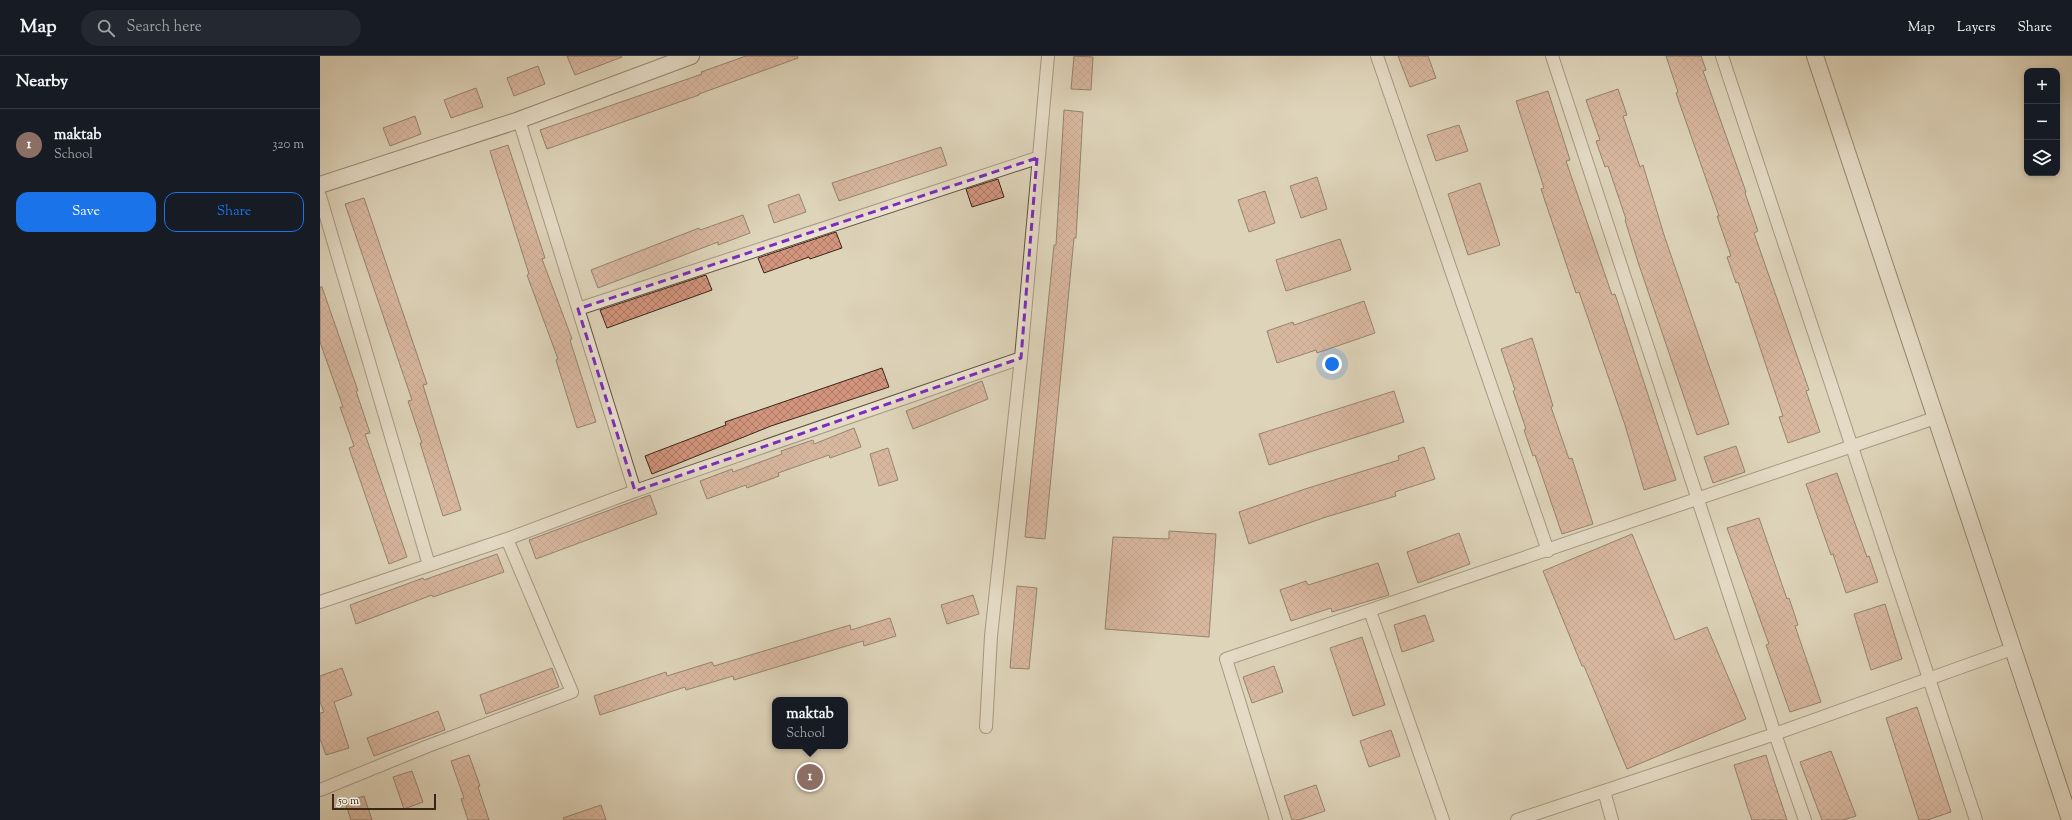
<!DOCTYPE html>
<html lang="en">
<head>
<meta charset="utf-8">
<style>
	:root { --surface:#171b24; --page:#242831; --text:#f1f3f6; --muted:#9ea1a6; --line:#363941; --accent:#1a73e8 }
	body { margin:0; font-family:"Sorts Mill Goudy",serif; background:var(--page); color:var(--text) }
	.controls { position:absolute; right:12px; top:12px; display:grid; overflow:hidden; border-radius:8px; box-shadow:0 2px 6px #0003 }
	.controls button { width:36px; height:36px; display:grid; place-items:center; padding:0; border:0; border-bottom:1px solid var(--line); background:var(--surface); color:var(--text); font:20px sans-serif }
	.scale { position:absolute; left:12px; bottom:10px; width:104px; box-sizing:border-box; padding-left:4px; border:2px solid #3a2519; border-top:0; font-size:11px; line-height:14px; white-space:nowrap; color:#3a2519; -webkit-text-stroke:3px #eae3d2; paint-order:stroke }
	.you { position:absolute; left:1012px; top:308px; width:14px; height:14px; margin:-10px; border:3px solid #fff; border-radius:50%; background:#1a73e8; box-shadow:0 0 0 6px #1a73e833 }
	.badge { display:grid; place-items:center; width:26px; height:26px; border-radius:50%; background:var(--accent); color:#fff; font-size:13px; font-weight:700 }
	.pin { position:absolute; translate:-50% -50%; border:2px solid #fff; box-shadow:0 1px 4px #0006 }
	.popup { position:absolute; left:452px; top:641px; width:76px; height:52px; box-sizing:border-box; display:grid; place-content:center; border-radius:8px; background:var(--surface); filter:drop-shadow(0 1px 3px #0005); font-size:13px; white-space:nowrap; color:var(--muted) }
	.popup b { font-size:15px; color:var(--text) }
	.popup::after { content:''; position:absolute; left:50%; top:100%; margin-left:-8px; border:8px solid transparent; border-top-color:var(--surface) }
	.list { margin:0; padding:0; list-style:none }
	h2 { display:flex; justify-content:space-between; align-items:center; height:52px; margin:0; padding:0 16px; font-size:17px }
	h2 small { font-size:13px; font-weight:400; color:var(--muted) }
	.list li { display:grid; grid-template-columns:26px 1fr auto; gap:12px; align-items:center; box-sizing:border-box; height:72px; padding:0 16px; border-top:1px solid var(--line) }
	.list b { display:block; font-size:15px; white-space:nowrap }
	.list p { margin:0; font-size:13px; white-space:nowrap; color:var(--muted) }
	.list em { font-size:13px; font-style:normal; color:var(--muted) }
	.actions { display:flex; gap:8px; padding:12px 16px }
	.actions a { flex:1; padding:9px 0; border:1px solid var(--accent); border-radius:12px; text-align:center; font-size:14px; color:var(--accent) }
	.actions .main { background:var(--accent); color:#fff }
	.icon { flex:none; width:22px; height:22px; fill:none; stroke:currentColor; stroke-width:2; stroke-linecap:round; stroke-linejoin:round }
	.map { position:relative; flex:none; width:1752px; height:764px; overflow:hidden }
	header { display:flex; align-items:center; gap:24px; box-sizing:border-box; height:56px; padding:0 20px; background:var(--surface); border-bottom:1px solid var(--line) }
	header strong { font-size:19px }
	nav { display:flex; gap:22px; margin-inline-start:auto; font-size:14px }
	.search { width:280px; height:36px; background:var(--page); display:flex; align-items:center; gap:10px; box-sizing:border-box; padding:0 14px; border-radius:22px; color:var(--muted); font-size:15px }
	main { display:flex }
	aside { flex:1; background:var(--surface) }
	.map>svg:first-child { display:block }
	.building { fill:url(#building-cross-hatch); stroke:#3a2519 }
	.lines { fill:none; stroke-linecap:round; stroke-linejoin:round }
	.street-casing { stroke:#635141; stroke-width:14 }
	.secondary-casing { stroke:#3a2519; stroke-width:18 }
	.street { stroke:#eae3d2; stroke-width:12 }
	.secondary { stroke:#eae3d2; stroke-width:16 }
	.marked { fill:none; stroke:#7b2cbf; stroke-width:3; stroke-dasharray:8 5; stroke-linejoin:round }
</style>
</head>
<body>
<header>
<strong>Map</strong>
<div class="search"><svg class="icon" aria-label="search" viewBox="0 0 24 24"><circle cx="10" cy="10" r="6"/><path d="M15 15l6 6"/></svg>Search here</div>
<nav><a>Map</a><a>Layers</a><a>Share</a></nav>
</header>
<main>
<aside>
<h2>Nearby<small></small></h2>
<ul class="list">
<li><span class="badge" style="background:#8d6e63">1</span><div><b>maktab</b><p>School</p></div><em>320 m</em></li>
</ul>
<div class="actions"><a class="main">Save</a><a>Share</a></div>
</aside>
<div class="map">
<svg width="1752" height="764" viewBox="0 0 1752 764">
	<defs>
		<pattern id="building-cross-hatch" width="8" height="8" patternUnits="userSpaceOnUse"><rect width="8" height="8" fill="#d3957e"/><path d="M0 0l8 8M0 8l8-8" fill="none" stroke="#ac7966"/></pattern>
	</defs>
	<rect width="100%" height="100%" fill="#ded4ba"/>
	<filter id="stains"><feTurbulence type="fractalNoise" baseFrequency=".005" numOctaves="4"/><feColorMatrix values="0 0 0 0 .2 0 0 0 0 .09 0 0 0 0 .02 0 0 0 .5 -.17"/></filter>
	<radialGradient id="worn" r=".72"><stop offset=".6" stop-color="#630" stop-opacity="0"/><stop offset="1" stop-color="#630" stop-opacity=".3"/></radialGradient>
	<path class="building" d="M247 0H301L302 1 255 19Z
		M426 0H477L478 2 379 38V39L227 93 220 74 382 18 381 16Z
		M754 0 773 1 771 34 751 33Z
		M1078 0H1108L1116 22 1090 31Z
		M1346 0H1381L1386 14 1383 15 1426 136 1425 137 1438 175 1434 177 1489 334 1486 335 1500 376 1468 387 1459 361 1463 360 1418 226 1416 227 1407 201 1411 200 1397 160H1399L1356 37 1358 36Z
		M218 10 225 28 194 40 187 22Z
		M156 32 163 51 131 62 124 44Z
		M1298 33 1307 59 1303 60 1320 111 1323 109 1344 179 1409 368 1377 379 1318 206 1305 164 1306 163 1288 110 1285 111 1276 85 1280 84 1266 44Z
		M1228 35 1250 104 1246 105 1292 239 1295 238 1356 424 1324 434 1305 369 1259 236 1256 237 1221 133 1224 132 1196 45Z
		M744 54 763 56 756 182H754L725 483 705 481 734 189H736Z
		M95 60 101 78 70 90 63 72Z
		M1139 69 1148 95 1116 105 1107 79Z
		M188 89 225 202 222 203 252 283 250 284 276 366 257 372 236 304 238 303 207 219 209 218 170 95Z
		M621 91 627 109 519 145 512 127Z
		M997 121 1007 153 981 162 970 130Z
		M678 123 684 141 652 151 646 133Z
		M1160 127 1180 189 1148 199 1128 138Z
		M945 135 955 167 929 176 918 144Z
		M479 138 486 156 454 167 448 149Z
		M44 142 107 328 103 329 141 454 123 460 100 387H102L88 345 92 344 25 148Z
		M423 159 430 177 398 189V186L278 232 271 214 379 172 380 174Z
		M516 176 522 192 490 203 489 201 444 217 438 202Z
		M1020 183 1031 214 966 235 956 204Z
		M386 219 392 234 287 272 280 254Z
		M0 231H2L38 335H36L50 377 45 378 87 501 69 508 29 392 34 390 20 351H23L0 286Z
		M1044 245 1055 277 997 297 996 294 957 307 947 275 973 266 974 269Z
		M1212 282 1233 350 1231 351 1249 403 1252 402 1273 468 1242 478 1215 399 1213 400 1204 374 1206 373 1193 335 1195 334 1181 293Z
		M562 312 569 331 451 370 332 418 325 400 406 369 405 366 437 355Z
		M662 325 668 343 593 373 586 355Z
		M1074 335 1084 366 949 409 939 378Z
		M534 372 541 391 510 402 509 399 458 417 459 420 427 432 426 429 387 443 380 425 412 413 413 416 462 398 461 395 493 384 494 388Z
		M1416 390 1425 416 1393 427 1384 401Z
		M1104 391 1115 423 1075 436 1076 440 1006 461 929 488 919 456 985 433 1079 404 1078 400Z
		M568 392 578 424 559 430 550 398Z
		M1517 417 1547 501 1549 500 1558 526 1526 537 1513 498 1511 499 1486 428Z
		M330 439 337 458 216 503 209 484Z
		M1439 462 1467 543 1469 542 1478 569 1475 570 1501 646 1470 656 1446 589 1449 588 1407 472Z
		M849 475 896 478 889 581 785 573 793 481 849 483Z
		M1139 477 1150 508 1098 527 1087 496Z
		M1312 478 1355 584 1387 571 1426 663 1307 713 1264 610H1262L1223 515Z
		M177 498 184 516 113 541 112 539 36 568 30 549 103 522 104 524Z
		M1058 507 1069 539 1012 556 1011 552 971 565 960 534 986 525 988 529Z
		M697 530 717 532 709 613 690 612Z
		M653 539 659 558 627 568 621 549Z
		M1565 548 1582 603 1551 614 1534 558Z
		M1105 559 1114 585 1082 596 1074 569Z
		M570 562 576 580 544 590 543 585 414 624 413 620 366 634 365 631 280 659 274 640 346 616 347 620 392 606 394 610 530 569 531 574Z
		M1042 581 1065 649 1033 660 1010 592Z
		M954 610 963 636 932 647 923 621Z
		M22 612 32 639 14 646 29 692 6 699 0 683V657L4 656 0 646V620Z
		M232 612 239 631 166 658 160 639Z
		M1597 651 1631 756 1607 764H1599L1566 662Z
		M118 655 125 674 54 700 47 682Z
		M1071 674 1080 700 1049 711 1040 685Z
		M1511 695 1536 760 1523 764H1502L1480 706Z
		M149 699 160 730 158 731 169 764H148L141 743 144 742 131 705Z
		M1446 699 1454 725 1467 764H1432L1428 753 1414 709Z
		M92 715 103 746 84 753 73 721Z
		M996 729 1005 755 979 764H972L964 740Z
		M44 740 52 764H31L25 746Z
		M281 749 286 764H244L243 762Z"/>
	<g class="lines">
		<g class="street-casing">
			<path id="street" d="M1057 0 1228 495
				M1232 0 1455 678 1485 764
				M1402 0 1656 764
				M199 64 315 435
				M0 140 109 509
				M258 253 717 102
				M0 546 187 483 315 435 701 302
				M1050 555 1123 764
				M666 671 671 580 701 302 728 0
				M0 734 108 690 252 636 187 483
				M1284 735 1292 764
				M956 764 906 603 1615 362
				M1197 764 1455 678 1692 593"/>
		</g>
		<g class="secondary-casing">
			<path id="secondary" d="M1495 0 1750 764
				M0 129 199 64 371 0"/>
		</g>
		<use href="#street" class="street"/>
		<use href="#secondary" class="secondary"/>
	</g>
	<path d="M0 0H1752V764H0ZM717 102 701 302 315 435 258 253Z" fill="#ded4ba" fill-opacity=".55" fill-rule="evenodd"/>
	<path class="marked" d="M717 102 701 302 315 435 258 253Z"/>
	<rect width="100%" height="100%" filter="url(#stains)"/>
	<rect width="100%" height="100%" fill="url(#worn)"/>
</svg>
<div class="controls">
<button>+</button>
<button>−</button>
<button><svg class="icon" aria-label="layers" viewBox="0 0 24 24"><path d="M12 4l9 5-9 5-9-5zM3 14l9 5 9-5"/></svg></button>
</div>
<div class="scale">50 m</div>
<div class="you"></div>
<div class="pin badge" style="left:490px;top:721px;background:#8d6e63">1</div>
<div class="popup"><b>maktab</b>School</div>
</div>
</main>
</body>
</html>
